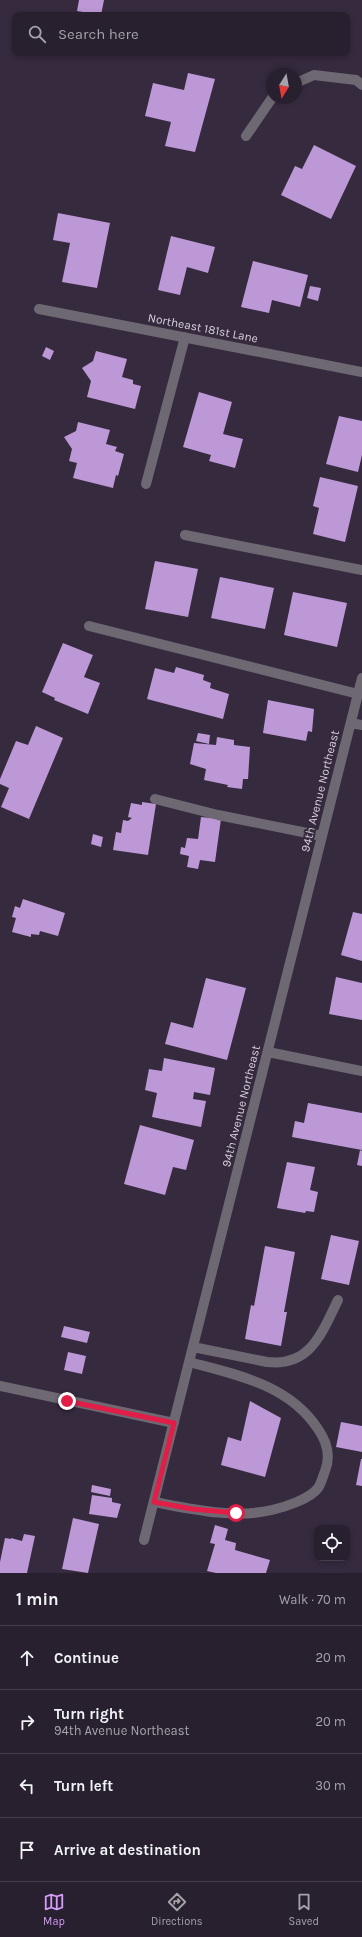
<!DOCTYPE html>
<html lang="en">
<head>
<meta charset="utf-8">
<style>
	:root { --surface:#28202e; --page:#302836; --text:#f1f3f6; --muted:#a5a3aa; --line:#443e4a; --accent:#d49cfb }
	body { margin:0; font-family:Karla,sans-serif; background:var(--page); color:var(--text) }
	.controls { position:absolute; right:12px; bottom:12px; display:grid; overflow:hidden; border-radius:8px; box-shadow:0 2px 6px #0003 }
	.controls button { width:36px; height:36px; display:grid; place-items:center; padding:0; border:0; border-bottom:1px solid var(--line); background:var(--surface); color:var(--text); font:20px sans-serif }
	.compass { position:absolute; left:266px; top:68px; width:36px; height:36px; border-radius:50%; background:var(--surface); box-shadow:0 2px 6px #0003; rotate:191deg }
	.stop { position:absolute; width:12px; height:12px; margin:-9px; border:3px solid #e11d48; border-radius:50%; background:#fff }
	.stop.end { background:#e11d48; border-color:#fff; box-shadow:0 1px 4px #0008 }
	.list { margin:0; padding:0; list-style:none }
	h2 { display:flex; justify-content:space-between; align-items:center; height:52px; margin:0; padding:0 16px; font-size:17px }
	h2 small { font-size:13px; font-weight:400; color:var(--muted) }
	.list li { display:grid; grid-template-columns:26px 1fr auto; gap:12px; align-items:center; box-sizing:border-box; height:64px; padding:0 16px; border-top:1px solid var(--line) }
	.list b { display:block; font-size:15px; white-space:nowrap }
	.list p { margin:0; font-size:13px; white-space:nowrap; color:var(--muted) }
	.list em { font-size:13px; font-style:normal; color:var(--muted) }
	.icon { flex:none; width:22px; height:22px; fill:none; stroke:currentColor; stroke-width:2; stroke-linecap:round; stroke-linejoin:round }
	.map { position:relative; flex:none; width:362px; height:1573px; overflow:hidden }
	.search { position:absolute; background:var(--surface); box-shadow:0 2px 6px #0003; left:12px; right:12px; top:12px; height:44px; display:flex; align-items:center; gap:10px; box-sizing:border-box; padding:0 14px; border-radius:8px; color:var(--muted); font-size:15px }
	.sheet { height:308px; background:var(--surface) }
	nav { display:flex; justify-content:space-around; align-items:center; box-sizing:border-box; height:56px; border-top:1px solid var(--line); background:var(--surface); font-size:11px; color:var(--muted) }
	nav a { display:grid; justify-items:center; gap:2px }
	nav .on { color:var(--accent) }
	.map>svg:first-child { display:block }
	.building { fill:#bc99d6 }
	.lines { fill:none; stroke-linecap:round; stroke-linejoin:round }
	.minor { stroke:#6e6873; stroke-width:10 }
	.route { stroke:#e11d48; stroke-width:5 }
	.labels { text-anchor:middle; stroke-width:4; stroke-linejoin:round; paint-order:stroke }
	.street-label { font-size:12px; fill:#d9d1de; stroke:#362a3e }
</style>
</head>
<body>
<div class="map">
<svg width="362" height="1573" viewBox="0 0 362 1573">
	<rect width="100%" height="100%" fill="#362a3e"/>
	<path class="building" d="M79 0H104L101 15 77 11Z
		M188 73 215 79 195 152 165 146 171 122 145 116 153 83 184 90Z
		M314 145 356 166 331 219 281 195 295 166 302 169Z
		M58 213 110 223 97 288 62 282 70 243 53 240Z
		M171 236 215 247 208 273 187 267 180 295 158 290Z
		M253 261 308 275 300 307 272 300 269 313 241 307Z
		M310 286 321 288 318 301 307 298Z
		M46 347 54 351 50 360 42 356Z
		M96 351 127 359 122 377 133 380V384L141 386 135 409 87 397 91 381 82 368 93 361Z
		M199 392 232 402 223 434 243 439 235 468 209 461 211 455 183 447Z
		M339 416 362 421V455L358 472 326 464Z
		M78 422 110 430 106 444 117 447 115 451 124 454 118 476 116 475 113 488 73 478 77 463 69 461 72 449 64 437 76 431Z
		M320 477 358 486 345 542 313 534 319 508 313 506Z
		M155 561 198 569 188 617 145 609Z
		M220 577 274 588 265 629 211 618Z
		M293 592 347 603 337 647 284 635Z
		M63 643 93 655 84 677 100 683 88 714 54 700 55 698 42 692Z
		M176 667 204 675 203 680 211 683 210 688 229 694 223 719 147 699 155 668 174 673Z
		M268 700 314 709 312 732 308 731 306 741 263 733Z
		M36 726 63 738 29 819 1 807 9 788 0 784V779L16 741 28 745Z
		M198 733 210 735 209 744 196 741Z
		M217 737 234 740V745L250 747 248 779H243L242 789 227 787 228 785 204 780 206 769 190 764 194 743 216 745Z
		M142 802 156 804 148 855 113 850 116 832 121 833 123 820 128 821 132 818 128 817 131 803 142 805Z
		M201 817 221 819 215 862 200 860 198 869 187 867 189 856 180 854 181 847 185 848 187 838 198 839Z
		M93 834 103 837 101 847 91 844Z
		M23 899 65 913 58 936 40 931 39 935 31 934V937L12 932 16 918 12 917 15 906 20 908Z
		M353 912 362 914V961L341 955Z
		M336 977 362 983V1020L329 1014Z
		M206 978 246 988 227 1060 165 1044 171 1022 193 1028Z
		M164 1058 215 1068 210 1095 194 1092 193 1099 206 1101 201 1127 152 1117 157 1093 145 1090 149 1069 162 1071Z
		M308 1103 362 1113V1150L292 1137 295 1121 304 1123Z
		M140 1125 194 1140 186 1170 173 1167 165 1195 124 1184Z
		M360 1150 362 1151V1166L357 1165Z
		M287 1162 315 1167 310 1190 318 1192 314 1212 306 1211 305 1213 277 1208Z
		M331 1235 359 1241 349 1285 321 1279Z
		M265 1246 295 1252 284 1312H287L281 1346 245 1339 251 1305 254 1306Z
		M64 1326 90 1332 87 1343 61 1337Z
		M68 1352 86 1356 82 1374 64 1370Z
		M250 1401 281 1418 265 1477 221 1465 228 1437 241 1441Z
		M341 1422 362 1426V1452L336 1447Z
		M361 1459H362V1486L356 1485Z
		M92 1485 111 1489 110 1496 91 1492Z
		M92 1495 112 1498V1502L121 1504 117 1518 89 1514Z
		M73 1518 99 1524 88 1573 62 1569Z
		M215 1525 228 1529 225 1540 236 1543 235 1550 270 1560 266 1573H216L207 1571 215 1544 210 1543Z
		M24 1534 35 1536 27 1573H0V1562L5 1538 11 1539V1538L22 1541Z"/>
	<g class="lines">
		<path class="minor" d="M296 83 314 75 356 80 362 85
			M246 136 272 98
			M39 309 362 372
			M146 484 185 337
			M185 535 362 570
			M89 626 358 694
			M351 723 362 725
			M155 799 218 815 322 836
			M268 1052 362 1071
			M193 1347 267 1362C311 1367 322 1332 338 1300
			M0 1386 174 1423
			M154 1502C191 1509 234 1519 272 1510 285 1507 310 1499 318 1488 321 1484 323 1476 325 1471 331 1456 327 1442 318 1429 289 1385 238 1375 189 1362
			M144 1540 362 678"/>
	</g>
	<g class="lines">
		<path class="route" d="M67 1401 174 1423 154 1502 192 1509 236 1513"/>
	</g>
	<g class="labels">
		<g class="street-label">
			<text transform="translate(203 328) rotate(11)" y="4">Northeast 181st Lane</text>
			<text transform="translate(320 791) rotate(-76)" y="4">94th Avenue Northeast</text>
			<text transform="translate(241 1106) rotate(-76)" y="4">94th Avenue Northeast</text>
		</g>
	</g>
</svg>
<div class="controls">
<button><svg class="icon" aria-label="locate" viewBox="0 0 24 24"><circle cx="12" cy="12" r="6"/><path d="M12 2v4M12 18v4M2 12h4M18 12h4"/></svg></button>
</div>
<svg class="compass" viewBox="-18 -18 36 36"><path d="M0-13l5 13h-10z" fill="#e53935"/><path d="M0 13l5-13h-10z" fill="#a5a3aa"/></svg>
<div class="stop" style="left:236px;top:1513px"></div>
<div class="stop end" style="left:67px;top:1401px"></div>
<div class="search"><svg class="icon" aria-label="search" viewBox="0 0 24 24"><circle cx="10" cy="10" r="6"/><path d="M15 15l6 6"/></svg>Search here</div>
</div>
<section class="sheet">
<h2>1 min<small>Walk · 70 m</small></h2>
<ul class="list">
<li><svg class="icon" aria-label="ahead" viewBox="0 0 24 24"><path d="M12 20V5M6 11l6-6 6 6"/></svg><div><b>Continue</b></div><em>20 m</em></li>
<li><svg class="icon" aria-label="right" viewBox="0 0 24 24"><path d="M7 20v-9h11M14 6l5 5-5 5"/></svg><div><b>Turn right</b><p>94th Avenue Northeast</p></div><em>20 m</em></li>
<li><svg class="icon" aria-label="left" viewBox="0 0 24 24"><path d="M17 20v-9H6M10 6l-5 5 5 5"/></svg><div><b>Turn left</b></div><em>30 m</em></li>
<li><svg class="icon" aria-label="arrive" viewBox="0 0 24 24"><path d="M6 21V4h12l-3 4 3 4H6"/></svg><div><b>Arrive at destination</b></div></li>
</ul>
</section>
<nav>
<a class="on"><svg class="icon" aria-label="map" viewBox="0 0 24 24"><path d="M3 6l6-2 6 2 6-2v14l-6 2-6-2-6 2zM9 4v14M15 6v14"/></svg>Map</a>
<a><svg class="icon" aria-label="directions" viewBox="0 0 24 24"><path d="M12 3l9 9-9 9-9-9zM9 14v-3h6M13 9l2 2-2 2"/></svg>Directions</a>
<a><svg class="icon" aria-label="saved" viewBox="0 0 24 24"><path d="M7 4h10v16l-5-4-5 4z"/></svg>Saved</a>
</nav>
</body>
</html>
